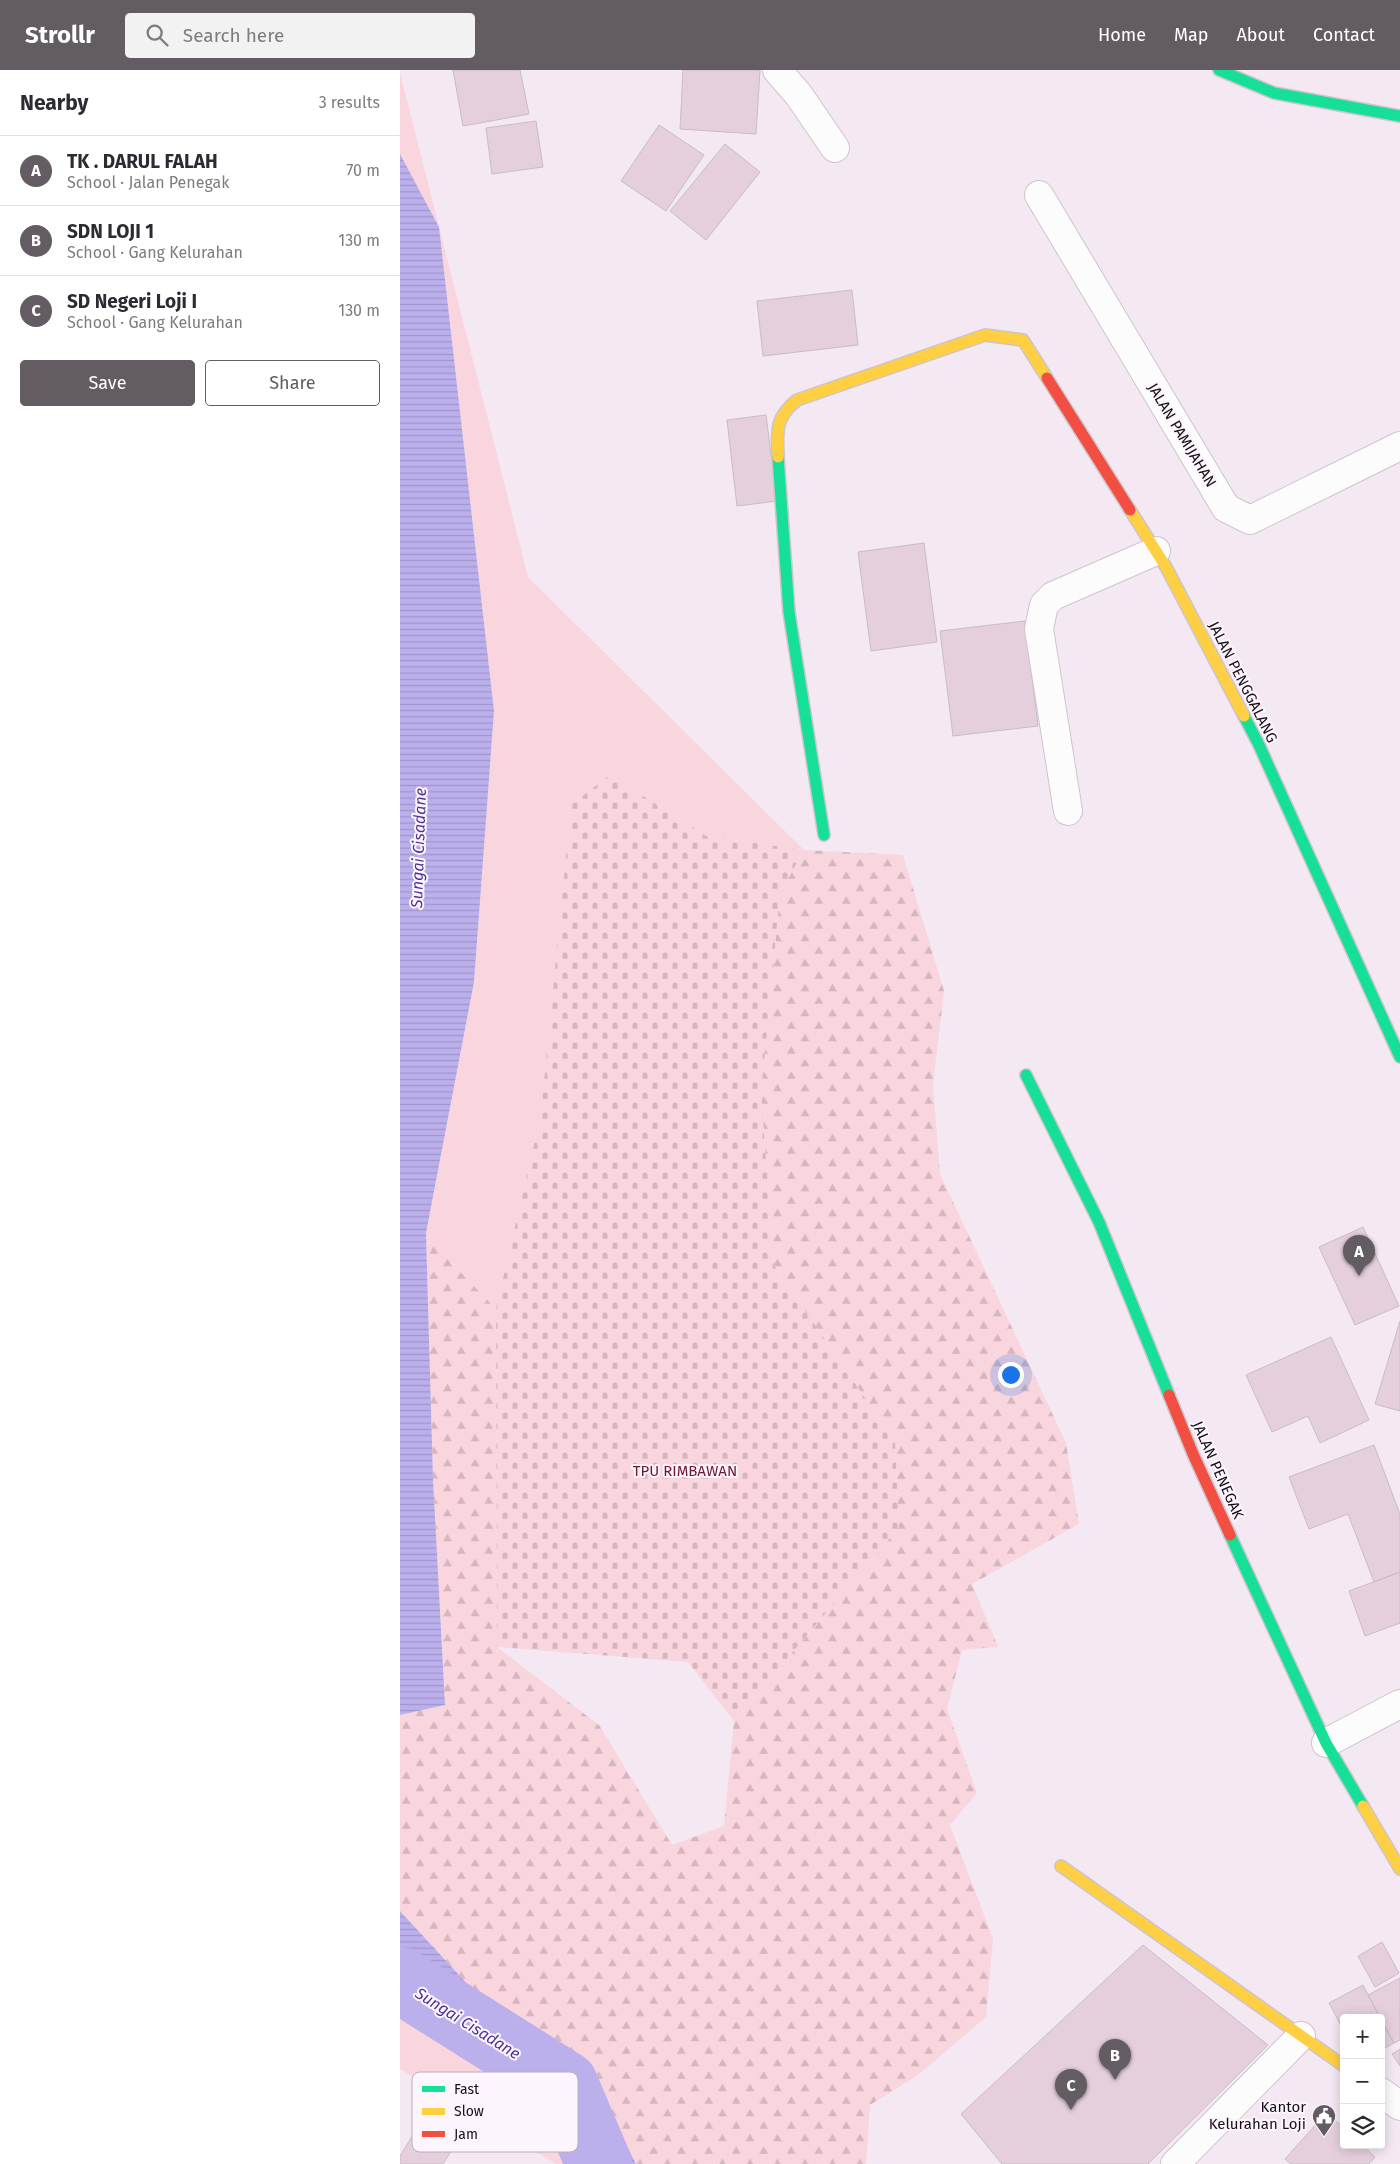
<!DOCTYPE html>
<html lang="en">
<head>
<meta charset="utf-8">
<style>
	:root { --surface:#fff; --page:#f2f2f3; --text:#2b2b33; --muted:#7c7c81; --line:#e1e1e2; --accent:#645c63 }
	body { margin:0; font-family:"Fira Sans",sans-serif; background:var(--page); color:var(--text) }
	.controls { position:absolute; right:15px; bottom:15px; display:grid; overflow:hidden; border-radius:5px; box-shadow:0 2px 12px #0003 }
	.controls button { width:45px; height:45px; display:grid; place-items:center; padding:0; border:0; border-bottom:1px solid var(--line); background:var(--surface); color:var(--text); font:25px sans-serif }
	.you { position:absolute; left:610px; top:1304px; width:18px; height:18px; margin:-12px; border:4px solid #fff; border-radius:50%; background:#1a73e8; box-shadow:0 0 0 8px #1a73e833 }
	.badge { display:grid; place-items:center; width:32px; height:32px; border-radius:50%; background:var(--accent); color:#fff; font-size:16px; font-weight:700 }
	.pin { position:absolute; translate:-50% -41px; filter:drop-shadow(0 1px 2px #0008) }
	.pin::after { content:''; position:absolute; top:26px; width:18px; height:15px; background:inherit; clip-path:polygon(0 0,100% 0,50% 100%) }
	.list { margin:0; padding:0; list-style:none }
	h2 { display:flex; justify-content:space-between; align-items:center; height:65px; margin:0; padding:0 20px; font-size:21px }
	h2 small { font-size:16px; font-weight:400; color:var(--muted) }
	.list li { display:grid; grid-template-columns:32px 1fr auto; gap:15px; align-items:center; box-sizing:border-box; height:70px; padding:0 20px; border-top:1px solid var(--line) }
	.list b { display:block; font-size:19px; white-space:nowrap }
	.list p { margin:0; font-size:16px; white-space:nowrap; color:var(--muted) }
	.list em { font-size:16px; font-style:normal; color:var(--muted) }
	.actions { display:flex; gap:10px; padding:15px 20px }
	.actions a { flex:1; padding:11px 0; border:1px solid var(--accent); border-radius:5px; text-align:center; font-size:18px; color:var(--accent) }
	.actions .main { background:var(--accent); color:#fff }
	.icon { flex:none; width:28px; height:28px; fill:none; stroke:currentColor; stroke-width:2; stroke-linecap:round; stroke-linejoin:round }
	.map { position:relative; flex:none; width:1000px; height:2094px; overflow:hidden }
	header { display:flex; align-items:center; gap:30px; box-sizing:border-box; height:70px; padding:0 25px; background:var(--accent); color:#fff }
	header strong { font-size:24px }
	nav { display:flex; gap:28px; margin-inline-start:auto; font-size:18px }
	.search { width:350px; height:45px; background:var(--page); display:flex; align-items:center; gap:12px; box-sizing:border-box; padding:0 18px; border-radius:5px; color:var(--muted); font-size:19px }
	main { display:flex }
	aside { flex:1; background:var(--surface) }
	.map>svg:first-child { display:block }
	.green { fill:#f9d5de }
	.forest { fill:url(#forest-firs) }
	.cemetery { fill:url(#cemetery-stones) }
	.water { fill:url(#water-rules) }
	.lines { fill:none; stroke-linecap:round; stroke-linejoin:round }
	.river { stroke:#bbafec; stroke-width:66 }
	.building { fill:#e6cfdc; stroke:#c7bdc4 }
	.street-casing { stroke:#cdc5cc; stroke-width:30 }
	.fast-casing { stroke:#cdc5cc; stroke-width:14 }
	.slow-casing { stroke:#cdc5cc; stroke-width:14 }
	.jam-casing { stroke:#cdc5cc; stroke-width:14 }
	.street { stroke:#fdfcfd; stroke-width:28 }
	.fast { stroke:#16e098; stroke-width:11 }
	.slow { stroke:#ffcf43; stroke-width:11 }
	.jam { stroke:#f24e42; stroke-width:11 }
	.labels { text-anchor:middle; stroke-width:4; stroke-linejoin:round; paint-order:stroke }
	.street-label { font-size:15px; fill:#161016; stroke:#fdf5fd }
	.park-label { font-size:15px; fill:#6d1731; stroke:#fdf5fd }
	.poi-label { font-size:15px; fill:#161016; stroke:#fdf5fd; text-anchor:end }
	.water-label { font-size:16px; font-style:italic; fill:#4c3393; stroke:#fdf5fd }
	.key { fill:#fdf5fd; stroke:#b8b0b8; stroke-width:1 }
	.key-label { font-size:14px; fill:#161016 }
</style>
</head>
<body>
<header>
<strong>Strollr</strong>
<div class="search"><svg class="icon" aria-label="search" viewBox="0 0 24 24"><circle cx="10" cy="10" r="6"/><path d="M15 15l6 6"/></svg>Search here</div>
<nav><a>Home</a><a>Map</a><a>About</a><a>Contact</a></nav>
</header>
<main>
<aside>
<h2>Nearby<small>3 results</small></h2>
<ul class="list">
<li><span class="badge">A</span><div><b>TK . DARUL FALAH</b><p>School · Jalan Penegak</p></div><em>70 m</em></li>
<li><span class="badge">B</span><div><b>SDN LOJI 1</b><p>School · Gang Kelurahan</p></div><em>130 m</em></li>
<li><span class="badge">C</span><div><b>SD Negeri Loji I</b><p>School · Gang Kelurahan</p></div><em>130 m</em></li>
</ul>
<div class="actions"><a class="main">Save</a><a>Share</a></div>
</aside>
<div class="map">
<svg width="1000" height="2094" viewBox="0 0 1000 2094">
	<defs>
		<pattern id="forest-firs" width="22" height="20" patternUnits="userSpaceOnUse" patternTransform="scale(1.25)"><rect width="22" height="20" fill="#f9d5de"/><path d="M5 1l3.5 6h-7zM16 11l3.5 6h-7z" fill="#d5b6be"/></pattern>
		<pattern id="cemetery-stones" width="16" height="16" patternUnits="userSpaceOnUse" patternTransform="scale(1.25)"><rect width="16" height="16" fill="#f9d5de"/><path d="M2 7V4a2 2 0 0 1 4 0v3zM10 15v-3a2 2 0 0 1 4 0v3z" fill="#d5b6be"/></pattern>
		<pattern id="water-rules" width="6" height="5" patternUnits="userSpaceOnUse" patternTransform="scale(1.25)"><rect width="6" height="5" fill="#bbafec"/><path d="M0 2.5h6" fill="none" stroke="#a096ca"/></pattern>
	</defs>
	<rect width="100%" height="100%" fill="#f4e8f2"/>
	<path class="green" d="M0 3 128 507 404 780 306 766 210 705 141 1044 96 1239 42 1183 26 1163 74 912 94 641 39 157 0 84Z
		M0 1910 165 2014 199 2094H156L0 1999Z"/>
	<path class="forest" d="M404 780 503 785 544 921 533 1014 540 1104 666 1373 679 1454 572 1514 598 1577 562 1580 547 1639 577 1723 550 1755 593 1869 586 1947 518 2005 470 2035 466 2094H236L201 2026 83 1931 0 1841V1645L45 1635 33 1409 26 1163 42 1183 96 1239 97 1577 199 1655 272 1775 324 1756 334 1651 499 1457 495 1372 374 1195 361 1025 380 823Z"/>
	<path class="cemetery" d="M210 705 306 766 404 780 380 823 361 1025 374 1195 495 1372 499 1457 334 1651 288 1592 97 1577 96 1239 141 1044 171 735Z"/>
	<path class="water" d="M0 84 39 157 94 641 74 912 26 1163 33 1409 45 1635 0 1645Z
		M0 1841 83 1931 201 2026 236 2094H199L165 2014 0 1910Z"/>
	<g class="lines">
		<path class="river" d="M0 1910 165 2014 199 2094"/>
	</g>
	<path class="building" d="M53 0H120L129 44 63 56Z
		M283 0H360L356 64 280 59Z
		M136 51 143 97 92 104 86 58Z
		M259 55 304 85 266 141 221 111Z
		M325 74 360 102 306 170 270 141Z
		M452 220 458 275 363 286 357 231Z
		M366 345 377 431 337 436 327 350Z
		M524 473 537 572 471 581 458 482Z
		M625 551 638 656 553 666 540 561Z
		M963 1157 999 1236 955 1255 919 1177Z
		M1000 1251V1341L975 1334Z
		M931 1267 969 1350 920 1373 908 1346 872 1362 846 1305Z
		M974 1375 1000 1444V1502L974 1512 948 1444 909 1459 889 1407Z
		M1000 1502V1553L965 1566 949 1521Z
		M982 1872 999 1903 975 1917 958 1886Z
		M743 1875 868 1975 748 2094H602L561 2044Z
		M1000 1908V1970L994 1973 968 1925Z
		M963 1915 980 1948H944V1961L929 1933Z
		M981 1950 994 1973 981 1980Z
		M1000 1979V1996L992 1984Z
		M926 2043 944 2058V2075H962L975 2087 969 2094H891L885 2089Z
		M21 2052 56 2073 43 2094H0V2086Z"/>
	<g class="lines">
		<g class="street-casing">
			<path id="street" d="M377 0 398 24 435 78
				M639 125 826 438 850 450 1000 376
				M668 741 639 559 644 535 653 526 756 481
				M926 1673 1000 1634
				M981 2022 1000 2036
				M775 2094 901 1966"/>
		</g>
		<g class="fast-casing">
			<path id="fast" d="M819 0 874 23 1000 46
				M378 387 389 542 424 765
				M844 646 859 675 1000 987
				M626 1005 699 1152 769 1325
				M830 1465 926 1673 963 1736"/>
		</g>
		<g class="slow-casing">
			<path id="slow" d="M378 387C377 360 375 348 397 330L585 265 623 270 647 308
				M730 440 766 497 844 646
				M963 1736 1000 1799
				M661 1796 944 1996"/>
		</g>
		<g class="jam-casing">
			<path id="jam" d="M647 308 730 440
				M769 1325 793 1384 830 1465"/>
		</g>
		<use href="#street" class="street"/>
		<use href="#fast" class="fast"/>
		<use href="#slow" class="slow"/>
		<use href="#jam" class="jam"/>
	</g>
	<defs>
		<g id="civic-pin" transform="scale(1.25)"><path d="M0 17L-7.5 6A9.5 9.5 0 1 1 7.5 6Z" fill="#645c63" stroke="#fdf5fd"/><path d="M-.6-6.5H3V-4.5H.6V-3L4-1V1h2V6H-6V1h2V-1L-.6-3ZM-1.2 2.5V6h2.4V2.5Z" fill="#fff"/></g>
	</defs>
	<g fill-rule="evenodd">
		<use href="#civic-pin" x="924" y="2046"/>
	</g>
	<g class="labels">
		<g class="street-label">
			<text transform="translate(782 365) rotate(59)" y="5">JALAN PAMIJAHAN</text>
			<text transform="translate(843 612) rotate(63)" y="5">JALAN PENGGALANG</text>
			<text transform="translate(818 1400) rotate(66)" y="5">JALAN PENEGAK</text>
		</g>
		<g class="park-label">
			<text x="285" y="1406">TPU RIMBAWAN</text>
		</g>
		<g class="poi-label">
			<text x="906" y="2042">Kantor<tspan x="906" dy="17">Kelurahan Loji</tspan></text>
		</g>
		<g class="water-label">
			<text transform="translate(18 778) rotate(-88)" y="6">Sungai Cisadane</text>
			<text transform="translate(68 1953) rotate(32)" y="6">Sungai Cisadane</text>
		</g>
	</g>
	<rect x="12" y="2002" width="166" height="80" rx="8" class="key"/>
	<rect x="22" y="2016" width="23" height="6" fill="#16e098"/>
	<rect x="22" y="2038" width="23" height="7" fill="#ffcf43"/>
	<rect x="22" y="2061" width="23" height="6" fill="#f24e42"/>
	<g class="key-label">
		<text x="54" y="2024">Fast</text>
		<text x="54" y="2046">Slow</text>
		<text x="54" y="2069">Jam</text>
	</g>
</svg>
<div class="controls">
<button>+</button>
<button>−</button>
<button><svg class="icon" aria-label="layers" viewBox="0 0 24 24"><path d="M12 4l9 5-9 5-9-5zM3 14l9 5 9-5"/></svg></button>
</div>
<div class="you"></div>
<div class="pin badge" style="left:959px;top:1206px">A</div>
<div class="pin badge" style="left:715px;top:2010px">B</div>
<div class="pin badge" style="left:671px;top:2040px">C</div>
</div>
</main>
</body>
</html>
